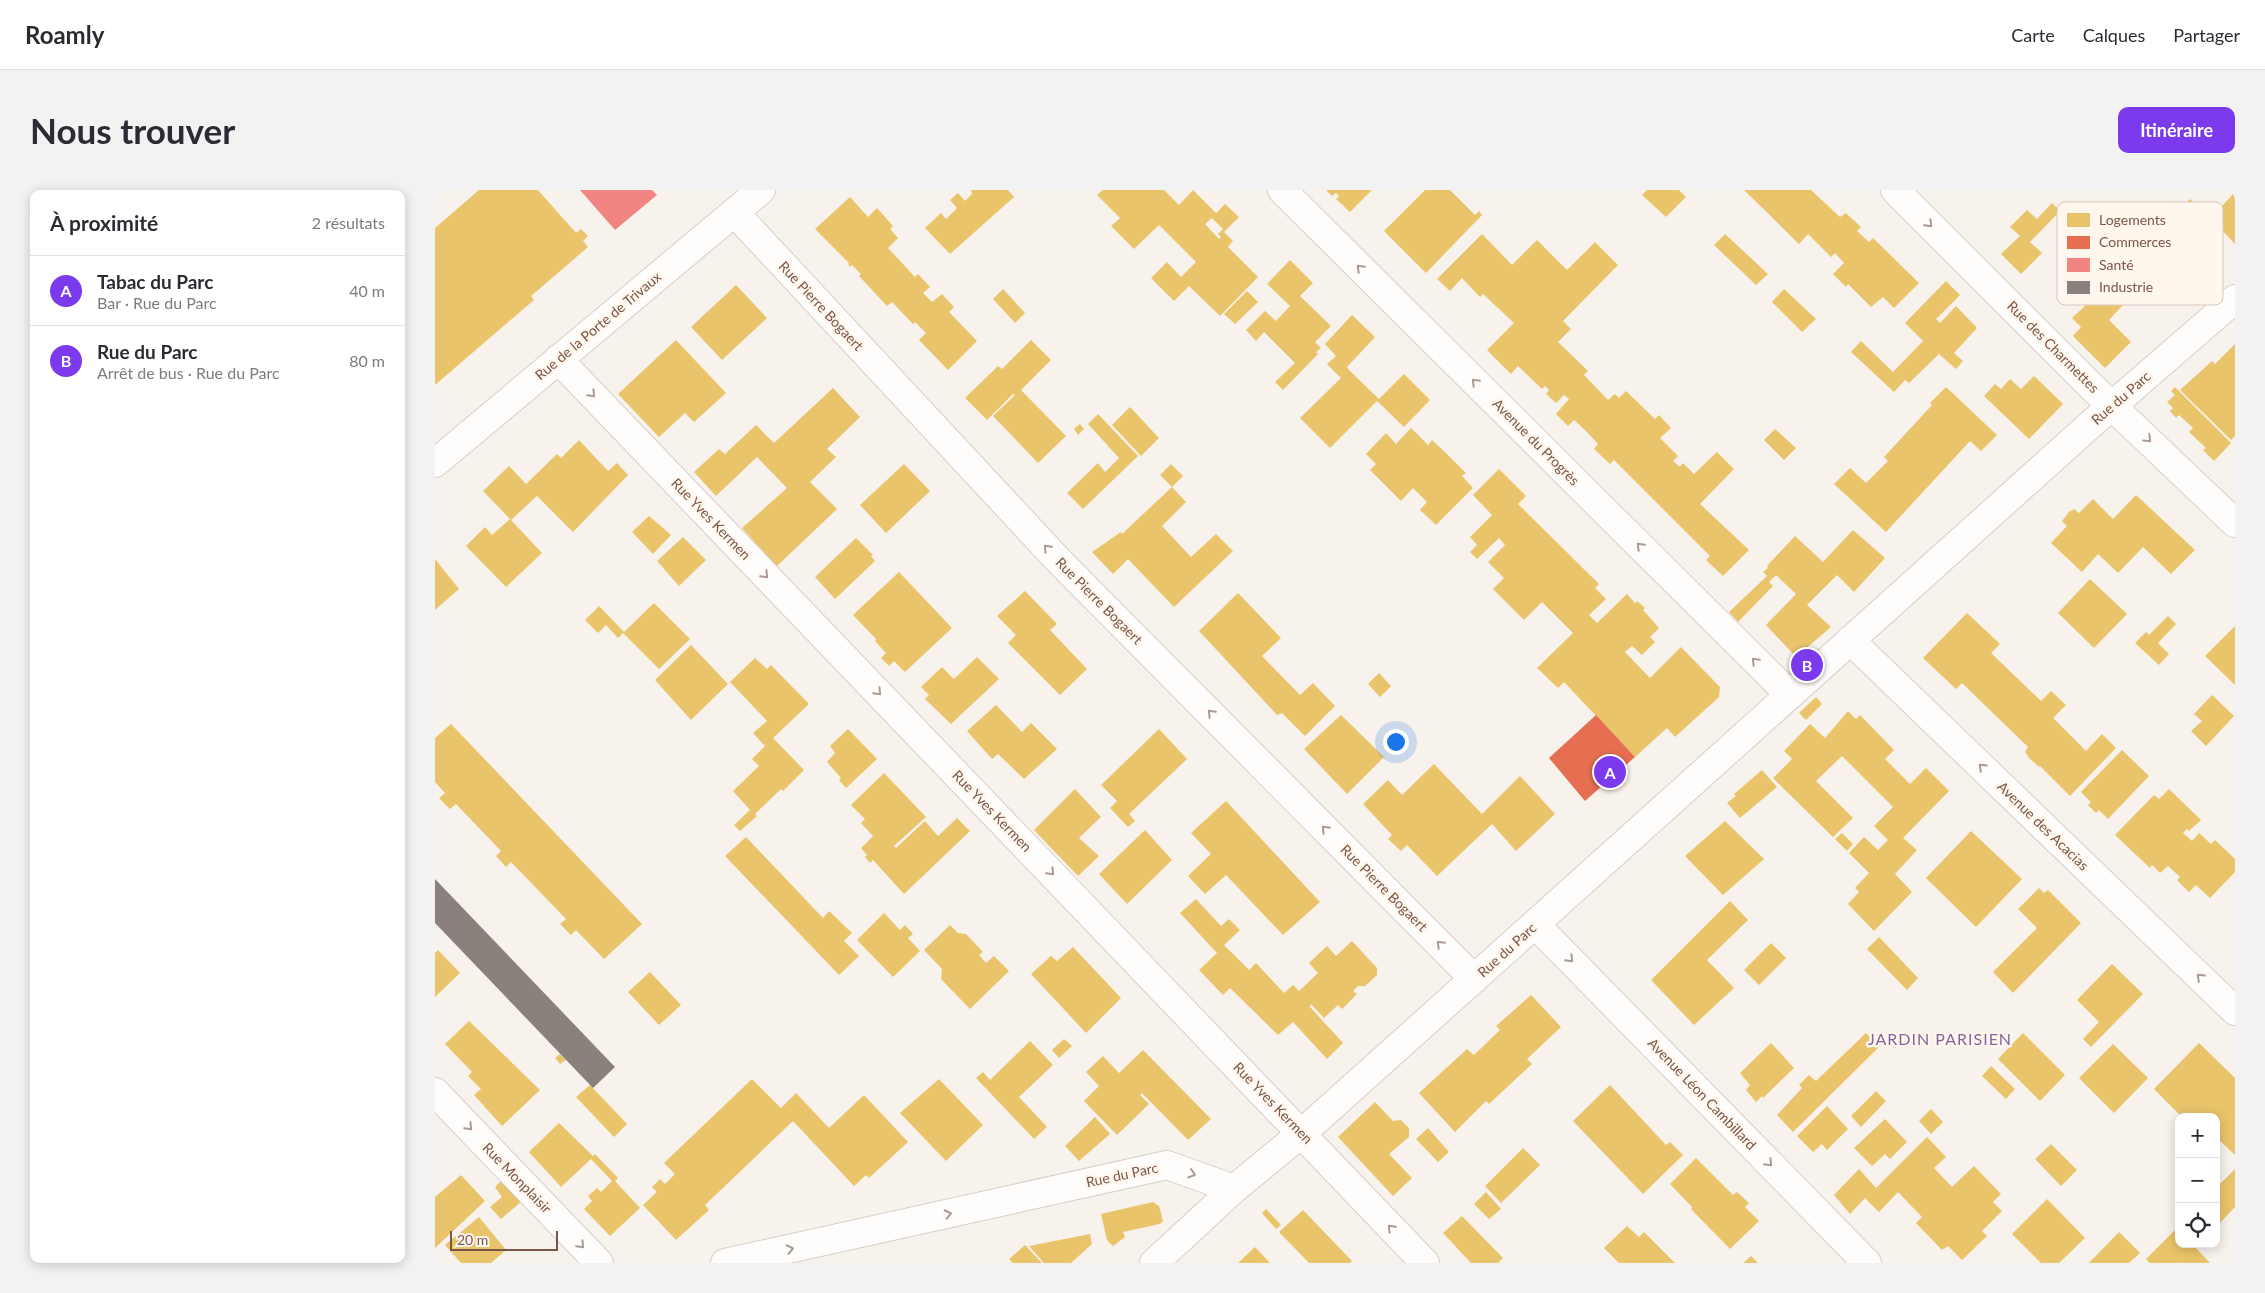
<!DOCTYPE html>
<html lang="fr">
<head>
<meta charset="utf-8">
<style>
	:root { --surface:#fff; --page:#f2f2f3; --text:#2b2b33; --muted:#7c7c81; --line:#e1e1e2; --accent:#7c3aed }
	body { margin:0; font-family:Lato,sans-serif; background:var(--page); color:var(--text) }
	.controls { position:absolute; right:15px; bottom:15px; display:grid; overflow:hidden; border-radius:10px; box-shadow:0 2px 12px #0003 }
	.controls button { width:45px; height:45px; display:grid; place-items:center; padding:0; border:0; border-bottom:1px solid var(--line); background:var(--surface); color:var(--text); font:25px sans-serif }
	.scale { position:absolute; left:15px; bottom:12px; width:108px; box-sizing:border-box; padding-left:5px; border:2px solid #795649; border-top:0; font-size:14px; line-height:18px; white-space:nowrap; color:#795649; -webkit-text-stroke:4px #fff7ee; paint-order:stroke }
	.you { position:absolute; left:960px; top:551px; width:18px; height:18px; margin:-12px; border:4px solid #fff; border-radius:50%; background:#1a73e8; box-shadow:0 0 0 8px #1a73e833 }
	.badge { display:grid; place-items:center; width:32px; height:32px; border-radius:50%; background:var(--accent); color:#fff; font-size:16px; font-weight:700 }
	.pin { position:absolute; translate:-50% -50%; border:2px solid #fff; box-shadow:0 1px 5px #0006 }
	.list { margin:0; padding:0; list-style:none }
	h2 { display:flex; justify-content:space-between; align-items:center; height:65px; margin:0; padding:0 20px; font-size:21px }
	h2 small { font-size:16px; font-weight:400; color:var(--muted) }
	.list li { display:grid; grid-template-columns:32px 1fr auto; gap:15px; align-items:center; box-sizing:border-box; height:70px; padding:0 20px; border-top:1px solid var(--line) }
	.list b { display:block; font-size:19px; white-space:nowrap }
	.list p { margin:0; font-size:16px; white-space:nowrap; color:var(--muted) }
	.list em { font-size:16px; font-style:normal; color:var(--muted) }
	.icon { flex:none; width:28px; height:28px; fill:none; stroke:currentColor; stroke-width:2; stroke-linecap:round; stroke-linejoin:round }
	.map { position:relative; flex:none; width:1800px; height:1073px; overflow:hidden; border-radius:10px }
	header { display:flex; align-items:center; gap:30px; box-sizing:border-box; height:70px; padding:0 25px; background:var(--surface); border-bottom:1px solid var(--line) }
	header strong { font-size:24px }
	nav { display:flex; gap:28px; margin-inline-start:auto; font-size:18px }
	.intro { display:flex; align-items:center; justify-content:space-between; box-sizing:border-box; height:120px; padding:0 30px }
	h1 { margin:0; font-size:35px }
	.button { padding:12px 22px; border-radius:10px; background:var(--accent); color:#fff; font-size:18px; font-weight:700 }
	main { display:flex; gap:30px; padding:0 30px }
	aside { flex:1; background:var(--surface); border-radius:10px; box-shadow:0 2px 12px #0003 }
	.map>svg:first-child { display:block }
	.homes { fill:#e9c46a; fill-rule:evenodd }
	.shops { fill:#e76f51 }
	.health { fill:#f28482 }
	.industry { fill:#8a817c }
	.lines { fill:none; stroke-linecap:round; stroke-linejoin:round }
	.minor-casing { stroke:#d7cec8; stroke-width:30 }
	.minor { stroke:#fefdfc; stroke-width:28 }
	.oneway { stroke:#ae9991 }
	.labels { text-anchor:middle; stroke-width:5; stroke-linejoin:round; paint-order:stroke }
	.street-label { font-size:14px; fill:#795649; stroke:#fff7ee }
	.quarter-label { font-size:16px; letter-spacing:1px; fill:#85649d; stroke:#fff7ee }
	.key { fill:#fff7ee; stroke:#d7c7bc; stroke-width:1 }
	.key-label { font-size:14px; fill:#795649 }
</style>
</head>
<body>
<header>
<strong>Roamly</strong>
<nav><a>Carte</a><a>Calques</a><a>Partager</a></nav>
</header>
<div class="intro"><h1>Nous trouver</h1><a class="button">Itinéraire</a></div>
<main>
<aside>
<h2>À proximité<small>2 résultats</small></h2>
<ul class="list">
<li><span class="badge">A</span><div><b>Tabac du Parc</b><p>Bar · Rue du Parc</p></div><em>40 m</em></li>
<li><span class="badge">B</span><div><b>Rue du Parc</b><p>Arrêt de bus · Rue du Parc</p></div><em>80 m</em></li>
</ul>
</aside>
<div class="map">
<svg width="1800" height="1073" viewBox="0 0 1800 1073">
	<rect width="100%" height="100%" fill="#f8f2ec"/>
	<path class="homes" d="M44 0H103L141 43 146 39 153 46 148 51 153 57 96 106 99 110 0 195V38Z
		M536 0H573L579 7 515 64 490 38 506 23 511 29 522 18 515 10 523 3 530 11 537 4Z
		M668 0H729L744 15 758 0 781 23 790 14 804 27 789 42 798 51 793 57 823 87 785 126 754 96 739 111 716 88 732 72 746 87 761 72 724 35 699 59 676 36 685 28 662 5ZM777 28 788 39 783 44 786 47 784 49 770 34Z
		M891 0H937L915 22 901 9 904 6 901 3 897 6Z
		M990 0H1015L1040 25 1044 21 1047 25 991 83 949 41Z
		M1212 0H1244L1251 7 1231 27 1207 5Z
		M1309 0H1376L1405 27 1411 23 1413 25 1426 37 1422 41 1434 52 1438 48 1484 93 1459 118 1448 107 1436 117 1413 94 1411 97 1398 84 1409 73 1400 63 1396 67 1373 44 1364 54Z
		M1800 2V54L1785 38 1745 80 1736 70 1724 82 1730 89 1712 107 1703 99 1674 130 1696 152 1670 178 1638 146 1646 137 1637 128 1654 112 1639 97 1670 66 1666 61 1696 31 1703 38 1719 22 1731 33 1755 9 1775 29Z
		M415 7 433 27 442 18 458 36 455 39 463 48 453 58 480 87 483 84 495 97 488 103 497 112 507 104 519 117 514 122 542 151 513 180 484 150 491 143 480 132 478 134 457 112 452 116 424 86 426 84 417 75 415 77 413 74 414 73 380 39Z
		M1617 13 1625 21 1595 52 1607 63 1586 84 1566 64 1585 46 1575 37 1592 20 1602 29Z
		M1047 44 1077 75 1102 50 1132 80 1160 52 1183 75 1128 131 1136 139 1123 152 1153 181 1149 185 1173 210 1180 204 1184 208 1191 201 1220 229 1224 225 1236 238 1225 248 1243 266 1238 271 1245 277 1248 273 1259 284 1282 262 1299 279 1265 314 1314 360 1288 386 1271 370 1275 366 1179 270 1175 274 1159 259 1163 254 1151 241 1139 230 1133 236 1121 224 1134 209 1129 205 1121 213 1111 204 1114 200 1110 196 1107 199 1083 176 1076 184 1052 160 1079 133 1048 104 1045 107 1027 88 1015 101 1002 89Z
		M1290 44 1333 84 1321 95 1279 55Z
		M855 70 878 93 865 106 896 136 880 152 886 158 881 162 883 164 848 200 840 192 860 173 829 142 821 151 811 140 830 121 841 131 855 116 832 94Z
		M1511 91 1525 105 1501 129 1505 133 1521 116 1542 138 1519 163 1528 171 1521 179 1504 164 1474 193 1470 190 1459 202 1416 162 1426 151 1458 182 1488 151 1470 133Z
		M301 95 332 128 287 170 256 137Z
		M568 99 590 123 580 133 558 109Z
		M1349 99 1381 129 1367 142 1337 112Z
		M812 101 823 112 800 134 789 124Z
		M917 125 940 147 912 177 914 180 944 209 969 184 995 210 969 237 942 211 895 258 865 228 906 188 892 174 901 166 890 154Z
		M241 150 291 203 259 232 250 223 224 247 183 204Z
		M596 150 616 170 586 200 631 246 603 273 558 226 580 205 578 204 552 230 530 208 563 176 567 179Z
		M1800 154V246L1796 250 1745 200 1777 171 1780 174Z
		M1599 186 1628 214 1594 249 1549 206 1560 194 1566 199 1575 189 1586 199Z
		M1511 197 1562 245 1546 261 1535 251 1451 342 1399 294 1415 278 1431 293 1453 271 1449 267 1497 215 1495 213Z
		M1740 197 1796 253 1779 271 1768 260 1771 258 1754 242 1758 238 1744 225 1741 228 1735 221 1738 218 1732 212 1740 205 1736 201Z
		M398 198 425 227 392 259 401 267 375 292 402 319 342 376 307 338 352 298 322 267 281 306 259 282 284 259 290 264 321 235 339 253Z
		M695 217 724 248 706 266 677 235Z
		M663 224 703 266 648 319 632 303 663 273 670 282 684 268 653 234Z
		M645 234 649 239 643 245 639 239Z
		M976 238 993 255 997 250 1012 264 1031 283 1027 286 1038 298 1001 335 985 320 992 312 978 298 966 311 935 280 941 274 931 264 951 243 961 254Z
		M1340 239 1361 258 1349 270 1329 250Z
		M144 250 173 281 182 273 193 285 138 342 102 306 76 330 107 363 71 397 31 356 50 337 57 345 75 329 48 301 74 276 91 294 122 264 126 268Z
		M469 274 495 301 451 343 425 315Z
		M736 274 748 286 737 297 725 285Z
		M1064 279 1091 306 1083 314 1164 394 1160 398 1171 409 1154 425 1162 433 1192 404 1200 413 1202 411 1210 418 1208 420 1224 438 1215 447 1220 452 1207 465 1197 456 1190 462 1215 488 1246 457 1285 497 1284 507 1240 547 1232 538 1200 567 1129 492 1123 498 1102 478 1138 443 1107 412 1089 430 1058 399 1069 388 1053 372 1070 355 1064 348 1042 369 1035 362 1042 355 1035 347 1057 325 1038 305Z
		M737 297 751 312 727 336 756 367 781 344 798 361 739 417 693 369 678 384 657 362 686 342 687 344Z
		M1701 305 1760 360 1736 384 1708 357 1683 383 1663 364 1647 382 1616 353 1632 336 1627 331 1634 322 1639 319 1644 323 1658 309 1678 329Z
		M214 326 236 345 218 364 197 342Z
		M1418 340 1450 368 1419 402 1402 385 1372 415 1396 437 1361 467 1331 435 1361 404 1341 385 1334 392 1338 396 1303 432 1294 422 1332 386 1328 382 1333 378 1332 376 1360 346 1388 372Z
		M248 347 271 370 244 396 222 371Z
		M421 348 438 365 436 366 440 371 400 409 380 387Z
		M0 369 24 399 0 420Z
		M464 382 517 438 470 482 459 471 454 476 446 468 451 463 440 451 441 449 418 425Z
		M1655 389 1692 424 1659 458 1623 423Z
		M590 401 622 434 615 440 652 479 625 505 573 453 581 445 562 426Z
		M803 403 846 448 827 466 865 505 878 493 900 516 870 546 847 523 842 525 764 441Z
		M219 413 255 449 224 479 188 443Z
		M164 416 189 442 183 448 171 435 163 443 150 430Z
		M1532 423 1565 454 1556 463 1606 511 1616 501 1631 515 1618 528 1651 561 1667 544 1681 558 1635 606 1605 576 1604 577 1594 568 1590 562 1593 557 1527 493 1521 499 1488 468Z
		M1733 426 1741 434 1723 453 1734 464 1724 475 1700 453 1711 442 1714 445Z
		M1800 436V495L1770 466Z
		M256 455 293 494 256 530 220 490Z
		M542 467 564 489 516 534 490 509 494 505 486 497 507 477 519 489Z
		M320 468 332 479 336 475 374 514 338 548 369 580 348 601 346 599 320 624 322 626 305 641 299 635 315 620 298 601 324 576 317 569 330 556 318 543 332 531 295 492Z
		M944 483 956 496 945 507 933 494Z
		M1777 505 1799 526 1771 556 1756 541 1767 531 1759 524Z
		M1381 507 1387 514 1371 530 1364 523Z
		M561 515 587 542 596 533 622 559 589 589 563 564 557 569 532 541Z
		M1413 521 1421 529 1425 525 1459 560 1450 569 1475 594 1491 578 1514 601 1468 648 1482 660 1460 684 1477 702 1439 741 1413 714 1424 702 1420 698 1434 683 1414 663 1429 647 1443 660 1453 650 1439 636 1458 617 1407 566 1381 591 1418 628 1398 647 1338 588 1357 569 1349 561 1375 534 1390 548Z
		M906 525 949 567 912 604 869 559Z
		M16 534 207 734 169 769 141 740 136 745 125 734 131 729 76 672 71 677 61 666 66 661 21 614 15 619 4 608 10 603 0 592V548Z
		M413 539 442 569 411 598 404 590 406 588 392 572 400 563 395 556Z
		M724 539 752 569 694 624 700 631 693 637 675 618 682 611 666 595Z
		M1687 560 1714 586 1673 629 1664 620 1661 623 1653 615 1656 612 1646 602Z
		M999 574 1047 624 1085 586 1120 624 1081 661 1057 634 1002 686 972 655 966 661 953 649 957 645 928 614 953 590 967 605Z
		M1327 580 1342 597 1305 628 1292 613 1301 606 1299 604Z
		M449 583 491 627 459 656 461 658 490 631 503 646 522 628 535 641 469 704 438 670 435 673 430 667 432 665 426 658 438 646 426 633 430 629 416 615Z
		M640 599 666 627 644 648 664 666 643 686 599 640Z
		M1734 599 1766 630 1754 641 1752 639 1748 643 1757 651 1764 643 1776 654 1780 650 1800 669V682L1775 708 1761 695 1754 702 1742 690 1745 687 1733 676 1725 683 1717 675 1715 678 1680 645 1719 605 1724 609Z
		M791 611 885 712 848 745 791 685 770 704 753 686 776 664 756 643Z
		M1290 631 1329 669 1288 705 1250 666Z
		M710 640 737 670 692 714 664 684Z
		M1536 641 1587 689 1541 737 1491 688Z
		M1407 643 1418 654 1412 661 1400 649Z
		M311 647 388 728 394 721 417 743 409 751 424 766 404 785 290 666Z
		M1604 698 1609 703 1613 700 1646 733 1578 803 1558 782 1602 738 1583 719Z
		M761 709 786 736 794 729 805 740 789 755 814 780 821 773 849 803 858 795 864 801 883 783 874 773 892 756 901 766 917 751 942 778V785L930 796H923L918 801 922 804 907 819 903 815 889 828 876 814 875 817 908 853 892 869 858 832 843 845 795 798 788 805 764 780 782 763 745 723Z
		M1295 711 1313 730 1272 770 1299 798 1259 835 1216 790Z
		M449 723 465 740 470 735 478 744 473 748 485 761 458 787 422 750Z
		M515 735 523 743 531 744 548 762 544 765 551 773 559 766 574 781 535 819 506 789 507 779 489 760Z
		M1444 747 1483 788 1472 800 1432 759Z
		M1336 753 1351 768 1324 795 1309 780Z
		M638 757 686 808 651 843 596 784 616 766 622 771Z
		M3 760 25 783 0 807V763Z
		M1677 774 1708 804 1656 857 1648 849 1664 832 1642 810Z
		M215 782 246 815 224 835 193 802Z
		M1096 805 1126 837 1092 869 1097 874 1054 914 1051 911 1020 942 984 903 1032 859 1039 865 1065 840 1061 836Z
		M34 831 105 900 67 936 39 905 46 899 33 886 37 882 10 854Z
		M1431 843 1444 857 1358 942 1342 925 1367 898 1364 895 1374 885 1381 891Z
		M1588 843 1630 885 1605 911 1563 869Z
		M629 849 637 856 624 868 617 860Z
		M595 851 618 875 584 907 612 937 599 949 541 888 548 882 555 890Z
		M1336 853 1359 878 1328 908 1327 906 1321 912 1311 900 1315 895 1305 883Z
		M1764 853 1800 888V965L1781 947V927H1747L1719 899Z
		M1678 854 1713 888 1679 923 1644 888Z
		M708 860 776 929 753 950 707 903 705 905 714 914 682 945 649 911 664 896 651 882 668 866 684 883Z
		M125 864 131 870 125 874 120 868Z
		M1556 876 1580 899 1571 909 1547 886Z
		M317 889 346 918 361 903 394 938 429 905 473 952 434 988 431 985 419 996 358 931 270 1015 274 1020 241 1050 208 1015 222 1002 217 997 225 989 230 994 240 984 229 973Z
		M504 889 548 935 511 971 465 923Z
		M155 895 192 934 179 947 141 907Z
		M1175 895 1231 955 1235 952 1248 965 1208 1004 1138 931Z
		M1441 901 1451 911 1426 937 1416 926Z
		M940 912 958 931 966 930 974 938V947L954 964 977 988 958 1006 903 947Z
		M1392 916 1413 939 1392 960 1387 954 1378 962 1362 946Z
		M1496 919 1508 932 1496 944 1484 931Z
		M660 927 675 944 644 971 630 956Z
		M1450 929 1472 952 1455 969 1450 964 1437 976 1419 958Z
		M124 933 158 966 160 964 183 988 180 991 205 1018 175 1046 149 1019 157 1011 153 1006 162 998 166 1002 177 991 156 969 126 997 94 962Z
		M993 938 1014 962 1003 972 981 949Z
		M1492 947 1511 967 1499 978 1517 997 1539 976 1566 1004 1558 1012 1567 1021 1547 1041 1552 1046 1527 1070 1513 1056 1507 1060 1481 1033 1487 1027 1463 1002 1444 1022 1430 1008 1415 1024 1399 1005 1424 979 1441 998Z
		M1616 954 1642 980 1626 996 1600 969Z
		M1088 958 1105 975 1066 1013 1050 996Z
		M1261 968 1298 1005 1302 1002 1314 1013 1310 1017 1324 1031 1295 1059 1256 1019 1257 1017 1235 994Z
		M1800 979V1017L1781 1037V998Z
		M26 985 50 1011 0 1058V1007Z
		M67 990 86 1012 66 1029 55 1017 67 1007 60 997Z
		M1051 1002 1066 1019 1054 1029 1039 1014Z
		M1612 1009 1650 1048 1624 1073H1606L1577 1044Z
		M718 1012 724 1016 728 1031 725 1034 688 1042 690 1047 678 1056 672 1050 666 1024Z
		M831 1019 846 1035 841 1039 827 1023Z
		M868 1020 917 1071 915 1073H874L844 1042Z
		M1027 1026 1068 1068 1063 1073H1036L1008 1043Z
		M44 1027 71 1060 56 1073H26L10 1055Z
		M1192 1036 1204 1047 1209 1042 1240 1073H1184L1169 1058Z
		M1744 1036V1054H1765L1761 1058 1775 1073H1715L1711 1069Z
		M1684 1042 1705 1063 1694 1073H1654Z
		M655 1044 657 1054 636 1073H609L594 1056Z
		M590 1055 607 1073H578L574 1069Z
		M820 1057 835 1073H803Z
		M1316 1066 1323 1073H1308Z"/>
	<path class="shops" d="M1161 525 1200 567 1150 611 1114 568Z"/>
	<path class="health" d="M145 0H217L222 5 180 40Z"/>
	<path class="industry" d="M0 689 180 877 158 898 0 733Z"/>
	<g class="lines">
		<g class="minor-casing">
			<path id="minor" d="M847 0 1355 505
				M1460 0 1659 199 1800 333
				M300 23 623 370 1039 789
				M123 169 990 1073
				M0 273 326 0
				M1415 450 1800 821
				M1100 734 1432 1073
				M0 902 164 1073
				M290 1073 732 975 799 999
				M719 1073 799 999 867 943 1100 734 1656 234 1800 109"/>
		</g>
		<use href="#minor" class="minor"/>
	</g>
	<defs><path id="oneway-chevron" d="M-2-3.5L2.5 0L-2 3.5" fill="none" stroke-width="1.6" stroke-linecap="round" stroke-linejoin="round" transform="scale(1.25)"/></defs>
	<g class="oneway">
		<use href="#oneway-chevron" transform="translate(1494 34) rotate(45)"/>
		<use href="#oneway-chevron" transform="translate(925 78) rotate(-135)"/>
		<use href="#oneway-chevron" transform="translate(1040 192) rotate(-135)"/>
		<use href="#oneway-chevron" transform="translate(157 204) rotate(46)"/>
		<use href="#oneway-chevron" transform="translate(1713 249) rotate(44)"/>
		<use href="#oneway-chevron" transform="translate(1205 356) rotate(-135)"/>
		<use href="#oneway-chevron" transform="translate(612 358) rotate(-133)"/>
		<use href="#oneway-chevron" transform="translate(330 385) rotate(46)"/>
		<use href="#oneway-chevron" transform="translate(1320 471) rotate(-135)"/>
		<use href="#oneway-chevron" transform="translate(443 502) rotate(46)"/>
		<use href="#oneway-chevron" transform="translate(776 523) rotate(-135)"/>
		<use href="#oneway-chevron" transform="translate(1547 577) rotate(-136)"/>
		<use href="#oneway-chevron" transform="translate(890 639) rotate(-135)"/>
		<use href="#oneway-chevron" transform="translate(616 682) rotate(46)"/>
		<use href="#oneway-chevron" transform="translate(1005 754) rotate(-135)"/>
		<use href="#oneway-chevron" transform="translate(1135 769) rotate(46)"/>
		<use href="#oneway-chevron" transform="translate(1765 787) rotate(-136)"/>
		<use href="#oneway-chevron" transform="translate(34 937) rotate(46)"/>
		<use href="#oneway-chevron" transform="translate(1334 973) rotate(46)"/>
		<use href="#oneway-chevron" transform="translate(757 984) rotate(19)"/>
		<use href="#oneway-chevron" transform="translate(513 1024) rotate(-12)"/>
		<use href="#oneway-chevron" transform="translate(956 1038) rotate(-134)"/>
		<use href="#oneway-chevron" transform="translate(146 1055) rotate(46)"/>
		<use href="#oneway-chevron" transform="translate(355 1059) rotate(-12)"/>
	</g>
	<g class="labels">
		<g class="street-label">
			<text transform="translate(386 116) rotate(47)" y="5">Rue Pierre Bogaert</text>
			<text transform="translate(163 136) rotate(-40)" y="5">Rue de la Porte de Trivaux</text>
			<text transform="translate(1618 157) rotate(45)" y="5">Rue des Charmettes</text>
			<text transform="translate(1686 208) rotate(-41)" y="5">Rue du Parc</text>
			<text transform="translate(1101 252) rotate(45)" y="5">Avenue du Progrès</text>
			<text transform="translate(276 329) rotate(46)" y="5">Rue Yves Kermen</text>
			<text transform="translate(664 411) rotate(45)" y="5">Rue Pierre Bogaert</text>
			<text transform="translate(557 621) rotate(46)" y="5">Rue Yves Kermen</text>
			<text transform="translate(1608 636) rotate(44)" y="5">Avenue des Acacias</text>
			<text transform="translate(949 698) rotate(45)" y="5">Rue Pierre Bogaert</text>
			<text transform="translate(1072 760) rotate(-42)" y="5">Rue du Parc</text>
			<text transform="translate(1267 904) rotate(46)" y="5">Avenue Léon Cambillard</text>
			<text transform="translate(838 913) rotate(46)" y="5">Rue Yves Kermen</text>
			<text transform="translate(687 985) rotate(-12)" y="5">Rue du Parc</text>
			<text transform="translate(82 988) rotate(46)" y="5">Rue Monplaisir</text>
		</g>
		<g class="quarter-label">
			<text x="1505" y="855">JARDIN PARISIEN</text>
		</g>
	</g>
	<rect x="1622" y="12" width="166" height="103" rx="8" class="key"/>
	<rect x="1632" y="23" width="23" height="14" fill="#e9c46a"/>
	<rect x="1632" y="46" width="23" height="13" fill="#e76f51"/>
	<rect x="1632" y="68" width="23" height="14" fill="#f28482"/>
	<rect x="1632" y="91" width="23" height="13" fill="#8a817c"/>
	<g class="key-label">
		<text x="1664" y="35">Logements</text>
		<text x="1664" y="57">Commerces</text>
		<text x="1664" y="80">Santé</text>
		<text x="1664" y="102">Industrie</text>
	</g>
</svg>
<div class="controls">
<button>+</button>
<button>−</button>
<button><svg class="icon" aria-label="locate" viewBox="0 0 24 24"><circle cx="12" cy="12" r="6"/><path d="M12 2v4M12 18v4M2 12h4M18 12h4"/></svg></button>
</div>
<div class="scale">20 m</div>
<div class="you"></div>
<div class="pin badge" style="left:1175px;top:582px">A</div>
<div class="pin badge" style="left:1372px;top:475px">B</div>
</div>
</main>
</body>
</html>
